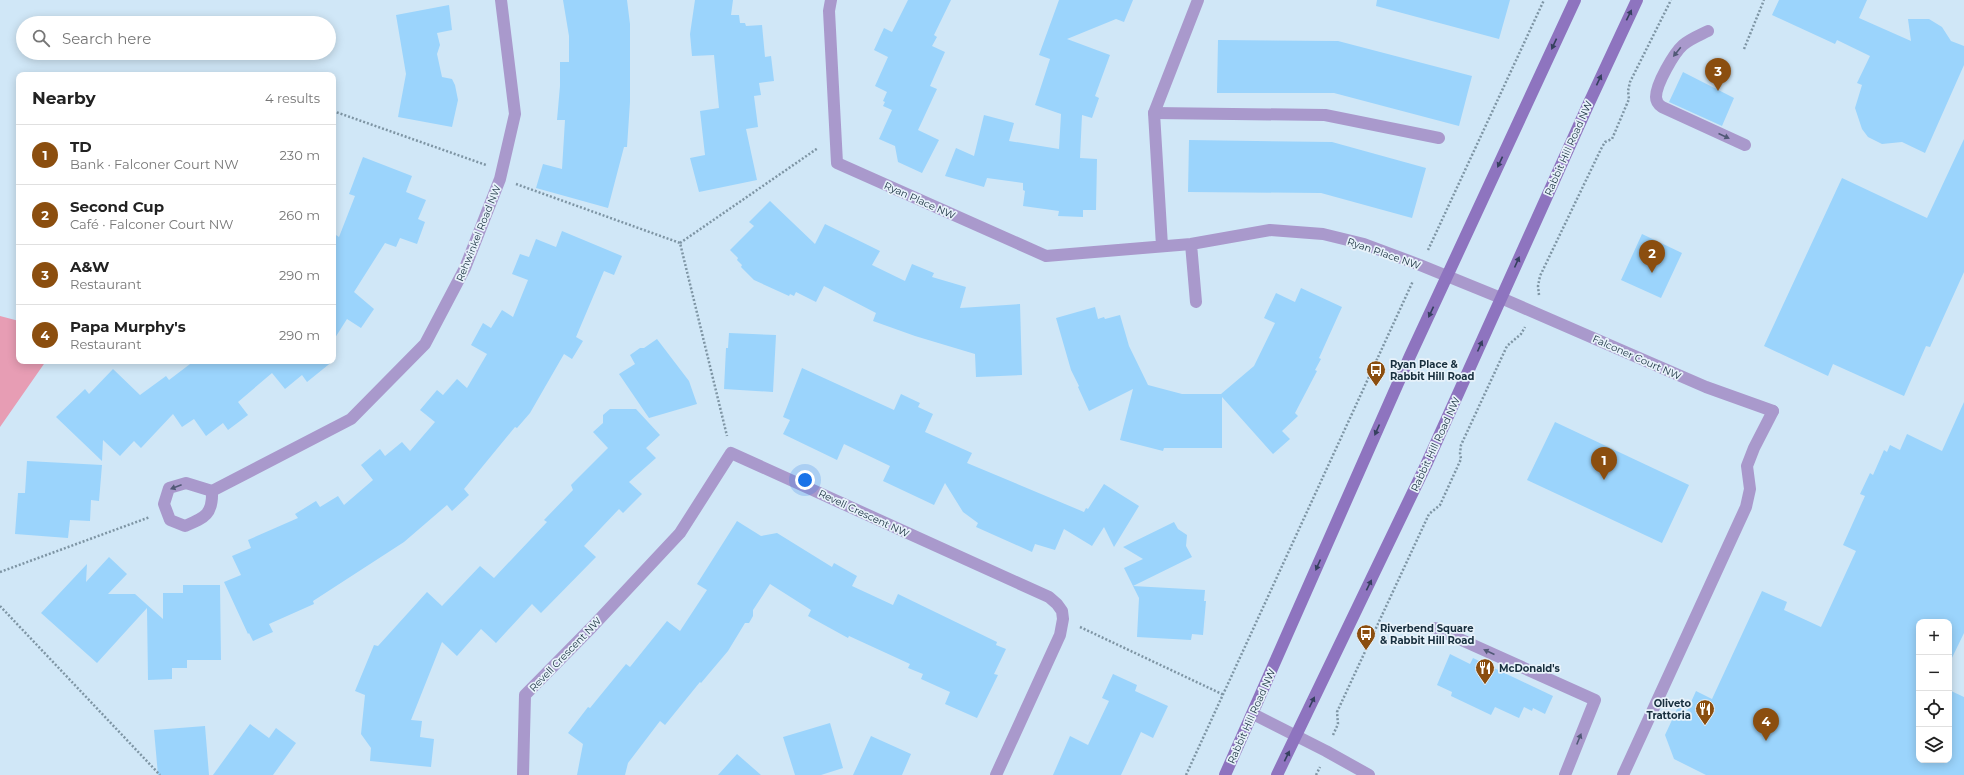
<!DOCTYPE html>
<html lang="en">
<head>
<meta charset="utf-8">
<style>
	:root { --surface:#fff; --page:#f6f6f6; --text:#222; --muted:#767676; --line:#e0e0e0; --accent:#8b4e0f }
	body { margin:0; font-family:Montserrat,sans-serif; background:var(--page); color:var(--text) }
	.controls { position:absolute; right:12px; bottom:12px; display:grid; overflow:hidden; border-radius:8px; box-shadow:0 2px 10px #0003 }
	.controls button { width:36px; height:36px; display:grid; place-items:center; padding:0; border:0; border-bottom:1px solid var(--line); background:var(--surface); color:var(--text); font:20px sans-serif }
	.you { position:absolute; left:805px; top:480px; width:14px; height:14px; margin:-10px; border:3px solid #fff; border-radius:50%; background:#1a73e8; box-shadow:0 0 0 6px #1a73e833 }
	.badge { display:grid; place-items:center; width:26px; height:26px; border-radius:50%; background:var(--accent); color:#fff; font-size:13px; font-weight:700 }
	.pin { position:absolute; translate:-50% -33px; filter:drop-shadow(0 1px 2px #0008) }
	.pin::after { content:''; position:absolute; top:21px; width:14px; height:12px; background:inherit; clip-path:polygon(0 0,100% 0,50% 100%) }
	.list { margin:0; padding:0; list-style:none }
	h2 { display:flex; justify-content:space-between; align-items:center; height:52px; margin:0; padding:0 16px; font-size:17px }
	h2 small { font-size:13px; font-weight:400; color:var(--muted) }
	.list li { display:grid; grid-template-columns:26px 1fr auto; gap:12px; align-items:center; box-sizing:border-box; height:60px; padding:0 16px; border-top:1px solid var(--line) }
	.list b { display:block; font-size:15px; white-space:nowrap }
	.list p { margin:0; font-size:13px; white-space:nowrap; color:var(--muted) }
	.list em { font-size:13px; font-style:normal; color:var(--muted) }
	.icon { flex:none; width:22px; height:22px; fill:none; stroke:currentColor; stroke-width:2; stroke-linecap:round; stroke-linejoin:round }
	.map { position:relative; flex:none; width:1964px; height:775px; overflow:hidden }
	.search { position:absolute; background:var(--surface); box-shadow:0 2px 10px #0003; left:16px; top:16px; width:320px; height:44px; display:flex; align-items:center; gap:10px; box-sizing:border-box; padding:0 14px; border-radius:22px; color:var(--muted); font-size:15px }
	.panel { position:absolute; background:var(--surface); box-shadow:0 2px 10px #0003; left:16px; top:72px; width:320px; height:292px; border-radius:8px }
	.map>svg:first-child { display:block }
	.green { fill:#e79db4 }
	.building { fill:#9bd4fc }
	.lines { fill:none; stroke-linecap:round; stroke-linejoin:round }
	.path { stroke:#7e95a4; stroke-width:2.5; stroke-dasharray:2 2; stroke-linecap:butt }
	.lane { stroke:#a999cc; stroke-width:12 }
	.street { stroke:#a999cc; stroke-width:12 }
	.secondary { stroke:#8e74bf; stroke-width:12 }
	.oneway { fill:#35405e }
	.oneway2 { fill:#515976 }
	.labels { text-anchor:middle; stroke-width:3.5; stroke-linejoin:round; paint-order:stroke }
	.street-label { font-size:10px; fill:#172e3d; stroke:#e7f2fa }
	.poi-label { font-size:10px; font-weight:bold; fill:#172e3d; stroke:#e7f2fa; text-anchor:start }
</style>
</head>
<body>
<div class="map">
<svg width="1964" height="775" viewBox="0 0 1964 775">
	<rect width="100%" height="100%" fill="#d0e7f7"/>
	<path class="green" d="M0 316 19 321V361H46L0 427Z"/>
	<path class="building" d="M563 0H627L630 24V102L627 147H624L608 208 536 188 543 164 562 169 565 120H557L560 86V62H569V36Z
		M695 0H733L731 15H739L740 23H745L746 26 762 25 765 57 771 56 774 81 759 83 761 95 754 96 758 127 746 129 757 180 699 192 690 158 705 155 700 111 719 108 714 55 692 56 690 34Z
		M908 0H951L934 35 937 37 932 46 945 52 930 86 937 89 918 130 939 140 922 173 898 162 895 146 879 139 892 110 883 106 885 102 883 101 887 92 875 86 888 57 874 50 884 28 892 32Z
		M1059 0H1133L1124 22 1116 19 1067 39 1110 55 1095 96 1099 98 1092 118 1082 115 1080 158 1097 159 1096 210H1083V217L1058 216 1059 211 1023 206 1025 191 1023 190V183L987 178 984 187 945 176 956 148 974 156 984 115 1014 123 1009 141 1059 149 1061 114 1035 105 1050 59 1039 55Z
		M1377 0H1510L1499 39 1376 6Z
		M1779 0H1867L1859 18 1911 41 1908 19H1929L1942 27 1951 41 1964 46V65L1925 153 1902 142 1882 144 1868 137 1862 129 1855 108 1862 85 1857 83 1870 56 1837 40 1835 44 1772 15Z
		M449 5 452 30 437 33 440 45 437 54 442 77 452 79 455 85 458 100 452 127 398 117 406 74 396 15Z
		M1218 40 1338 41 1472 76 1459 126 1334 93H1217Z
		M1683 72 1734 98 1722 126 1669 102Z
		M1964 139V272L1930 347 1926 346 1904 396 1833 364 1828 376 1764 346 1842 178 1927 218Z
		M1189 140 1332 142 1426 168 1412 218 1321 193 1188 192Z
		M363 157 412 176 406 192 426 200 418 219 425 222 417 244 400 238 396 247 385 243 354 292 374 309 361 328 347 319 333 341V233L339 237 355 196 349 194Z
		M770 201 815 244 825 224 880 251 872 265 905 281 912 264 934 273 932 277 966 287 960 308 1020 304 1022 375 976 377 975 354 915 336 873 321 876 313 824 286 816 302 796 292 794 296 790 294 789 296 754 280 741 267 742 265 737 260 738 258 730 250 754 226 749 222Z
		M562 231 622 256 614 275 604 271 576 337 583 341 572 359 564 354 530 413 517 428 515 427 464 489 469 495 452 511 447 505 404 542 313 601 314 604 269 624 273 632 253 641 249 633 248 634 224 582 241 575 232 556 251 548 248 540 298 518 295 514 316 501 320 507 338 496 344 505 373 480 361 465 380 449 385 456 402 442 410 451 435 422 420 410 437 390 443 395 457 379 467 388 487 354 471 345 483 323 491 328 502 310 513 317 528 280 512 274 520 254 529 257 536 239 556 247Z
		M1642 234 1682 253 1661 298 1621 280Z
		M1301 288 1342 307 1319 358 1321 359 1315 370 1317 371 1295 413 1298 416 1282 431 1290 439 1273 454 1222 397V448H1164L1163 451 1120 440 1133 389 1089 411 1078 387 1079 386 1071 370 1056 318 1095 307 1098 319 1104 317 1105 319 1120 315 1129 346 1148 385 1182 394H1221L1254 366 1275 323 1264 318 1276 293 1295 302Z
		M729 333 776 335 773 392 724 389 726 348H728Z
		M657 339 689 381 697 404 649 418 619 374 635 364 630 355 640 348H644Z
		M194 361H333L307 382 302 375 285 389 272 373 238 402 248 415 228 430 223 423 206 436 194 419 182 427 173 414 141 448 134 441 120 456 103 440 102 461 56 417 85 389 89 394 113 369 140 395 166 376 169 380Z
		M802 368 894 410 901 394 920 403 918 407 933 414 925 432 972 453 967 463 1084 512 1086 508 1088 509 1104 484 1139 506 1114 547 1104 527 1092 546 1064 529 1055 550 1035 544 1032 552 976 527 978 523 963 512 945 483 934 505 883 481 890 466 844 444 837 460 783 434 790 420 783 417Z
		M1964 402V633L1949 664V622H1919V760H1949V690L1964 697V775H1706L1674 759 1665 735 1678 707 1687 711 1696 691 1712 699 1762 591 1787 602 1784 610 1821 627 1856 551 1843 545 1865 496 1860 494 1870 473 1873 475 1884 450 1887 452 1890 445 1900 450 1907 434 1942 451Z
		M610 409H636L660 435 646 448 656 458 629 482 642 494 623 513 619 509 584 546 596 557 541 613 532 604 496 643 481 629 457 656 442 642 411 720 422 721 420 737 434 739 431 767 370 761 371 748 361 734 365 695 355 691 374 645 378 646 427 592 442 606 480 566 494 578 547 522 544 520 573 490 571 485 608 448 593 432 603 423V415Z
		M1555 422 1689 485 1662 543 1527 480Z
		M27 461 102 465 99 501 91 500 90 521 70 520 68 538 15 534 18 493H25Z
		M737 521 761 536 777 533 832 567 834 563 857 576 852 586 893 605 898 594 997 642 996 645 1006 649 994 674 998 675 977 718 945 704 950 692 921 679 923 674 908 668 910 664 849 636 848 638 808 616 811 610 770 584 753 610V616L749 623H745L728 651 701 683 700 682 665 725 660 721 628 763 625 775H577L583 744 568 733 588 707 590 708 626 664 630 667 667 621 680 631 707 590 697 584Z
		M1174 522 1178 529 1187 535 1186 546 1192 557 1133 586 1124 568 1143 559 1123 547Z
		M109 557 127 574 108 594H135L163 619V593H183V585H220L221 660H187V668H172V679L148 680 147 608 97 663 41 613 87 564 86 582Z
		M1133 586 1205 590 1204 601H1206L1203 635 1192 634 1191 640 1137 637 1139 598Z
		M1450 654 1470 664 1473 658 1553 696 1545 714 1533 708 1532 711 1524 707 1519 718 1495 707 1491 715 1451 696 1452 692 1437 685Z
		M1113 674 1137 685 1135 691 1168 706 1153 738 1141 732 1121 775H1053L1070 736 1088 745 1109 701 1102 698Z
		M830 723 843 768 821 775H795L783 737Z
		M250 724 269 738 276 728 296 743 273 775H213Z
		M205 726 209 775H158L154 730Z
		M871 736 911 754 902 775H853Z
		M737 754 761 775H718Z"/>
	<g class="lines">
		<path class="path" d="M1744 49 1764 0
			M333 111 486 165
			M516 184 680 243 727 436
			M680 243 818 148
			M1428 250 1544 0
			M1539 295 1538 286 1540 276 1601 149 1605 142 1612 139 1629 99 1628 91 1630 82 1671 0
			M0 572 150 517
			M0 606 160 775
			M1080 627 1224 695
			M1333 735 1338 724 1337 712 1429 514 1440 505 1461 459 1460 453 1461 445 1507 346 1521 334 1525 327
			M1186 775 1413 281
			M1316 775 1320 767"/>
		<path class="lane" d="M1708 31C1700 35 1690 39 1683 45 1674 53 1656 84 1656 97 1656 102 1659 105 1662 107L1745 145
			M1154 113 1325 115 1439 138
			M1435 628 1595 700 1565 775
			M1253 714 1326 751 1369 775
			M1623 775 1746 507 1750 489 1747 466 1754 448 1773 411"/>
		<path class="street" d="M831 0 829 11 837 163 1046 256 1191 244 1270 230 1323 234 1364 244 1420 265 1501 298 1706 387 1773 411
			M1191 244 1196 302
			M1162 246 1154 113 1198 0
			M212 491C213 515 204 518 185 526L170 520 164 504 169 488 186 483 212 491 351 419 425 344 465 268 500 179 515 114 501 0
			M523 775 525 695 592 627 680 533 731 453 1049 597 1057 604 1062 611 1063 619 1060 635 996 775"/>
		<path class="secondary" d="M1225 775 1410 356 1575 0
			M1277 775 1426 465 1589 103 1637 0"/>
	</g>
	<defs><path id="oneway-solid" d="M-6-.8H1V-3.2L6.5 0L1 3.2V.8H-6Z"/></defs>
	<g class="oneway">
		<use href="#oneway-solid" transform="translate(1629 15) rotate(-64)"/>
		<use href="#oneway-solid" transform="translate(1554 44) rotate(115)"/>
		<use href="#oneway-solid" transform="translate(1599 80) rotate(-65)"/>
		<use href="#oneway-solid" transform="translate(1500 162) rotate(115)"/>
		<use href="#oneway-solid" transform="translate(1517 262) rotate(-66)"/>
		<use href="#oneway-solid" transform="translate(1431 312) rotate(115)"/>
		<use href="#oneway-solid" transform="translate(1480 346) rotate(-66)"/>
		<use href="#oneway-solid" transform="translate(1377 430) rotate(114)"/>
		<use href="#oneway-solid" transform="translate(1318 565) rotate(114)"/>
		<use href="#oneway-solid" transform="translate(1369 585) rotate(-64)"/>
		<use href="#oneway-solid" transform="translate(1312 702) rotate(-64)"/>
		<use href="#oneway-solid" transform="translate(1287 756) rotate(-64)"/>
	</g>
	<g class="oneway2">
		<use href="#oneway-solid" transform="translate(1677 52) rotate(129)"/>
		<use href="#oneway-solid" transform="translate(1724 136) rotate(24)"/>
		<use href="#oneway-solid" transform="translate(176 487) rotate(159)"/>
		<use href="#oneway-solid" transform="translate(1489 652) rotate(-156)"/>
		<use href="#oneway-solid" transform="translate(1579 739) rotate(-68)"/>
	</g>
	<defs>
		<g id="bus-pin" transform="scale(1)"><path d="M0 17L-7.5 6A9.5 9.5 0 1 1 7.5 6Z" fill="#8b4e0f" stroke="#e7f2fa"/><path d="M-5-6H5V4H4V6H2V4H-2V6H-4V4H-5ZM-3.5-4V0h7V-4ZM-3.5 1.2v1.5H-2V1.2ZM2 1.2v1.5H3.5V1.2Z" fill="#fff"/></g>
		<g id="restaurant-pin" transform="scale(1)"><path d="M0 17L-7.5 6A9.5 9.5 0 1 1 7.5 6Z" fill="#8b4e0f" stroke="#e7f2fa"/><path d="M-5-6h1v4h1v-4h1v4h1v-4h1v5L-1.5 .5V6h-2V.5L-5-1ZM5-6V6H3V1.5H1.5Q1.5-4 5-6Z" fill="#fff"/></g>
	</defs>
	<g fill-rule="evenodd">
		<use href="#bus-pin" x="1376" y="370"/>
		<use href="#bus-pin" x="1366" y="634"/>
		<use href="#restaurant-pin" x="1485" y="668"/>
		<use href="#restaurant-pin" x="1705" y="709"/>
	</g>
	<g class="labels">
		<g class="street-label">
			<text transform="translate(1568 148) rotate(-66)" y="4">Rabbit Hill Road NW</text>
			<text transform="translate(920 200) rotate(24)" y="4">Ryan Place NW</text>
			<text transform="translate(478 233) rotate(-68)" y="4">Rehwinkel Road NW</text>
			<text transform="translate(1384 253) rotate(19)" y="4">Ryan Place NW</text>
			<text transform="translate(1637 357) rotate(24)" y="4">Falconer Court NW</text>
			<text transform="translate(1435 444) rotate(-65)" y="4">Rabbit Hill Road NW</text>
			<text transform="translate(864 513) rotate(25)" y="4">Revell Crescent NW</text>
			<text transform="translate(565 654) rotate(-46)" y="4">Revell Crescent NW</text>
			<text transform="translate(1251 716) rotate(-66)" y="4">Rabbit Hill Road NW</text>
		</g>
		<g class="poi-label">
			<text x="1390" y="368">Ryan Place &amp;<tspan x="1390" dy="12">Rabbit Hill Road</tspan></text>
			<text x="1380" y="632">Riverbend Square<tspan x="1380" dy="12">&amp; Rabbit Hill Road</tspan></text>
			<text x="1499" y="672">McDonald's</text>
			<text x="1691" y="707" text-anchor="end">Oliveto<tspan x="1691" dy="12">Trattoria</tspan></text>
		</g>
	</g>
</svg>
<div class="controls">
<button>+</button>
<button>−</button>
<button><svg class="icon" aria-label="locate" viewBox="0 0 24 24"><circle cx="12" cy="12" r="6"/><path d="M12 2v4M12 18v4M2 12h4M18 12h4"/></svg></button>
<button><svg class="icon" aria-label="layers" viewBox="0 0 24 24"><path d="M12 4l9 5-9 5-9-5zM3 14l9 5 9-5"/></svg></button>
</div>
<div class="you"></div>
<div class="pin badge" style="left:1604px;top:480px">1</div>
<div class="pin badge" style="left:1652px;top:273px">2</div>
<div class="pin badge" style="left:1718px;top:91px">3</div>
<div class="pin badge" style="left:1766px;top:741px">4</div>
<div class="search"><svg class="icon" aria-label="search" viewBox="0 0 24 24"><circle cx="10" cy="10" r="6"/><path d="M15 15l6 6"/></svg>Search here</div>
<section class="panel">
<h2>Nearby<small>4 results</small></h2>
<ul class="list">
<li><span class="badge">1</span><div><b>TD</b><p>Bank · Falconer Court NW</p></div><em>230 m</em></li>
<li><span class="badge">2</span><div><b>Second Cup</b><p>Café · Falconer Court NW</p></div><em>260 m</em></li>
<li><span class="badge">3</span><div><b>A&amp;W</b><p>Restaurant</p></div><em>290 m</em></li>
<li><span class="badge">4</span><div><b>Papa Murphy's</b><p>Restaurant</p></div><em>290 m</em></li>
</ul>
</section>
</div>
</body>
</html>
